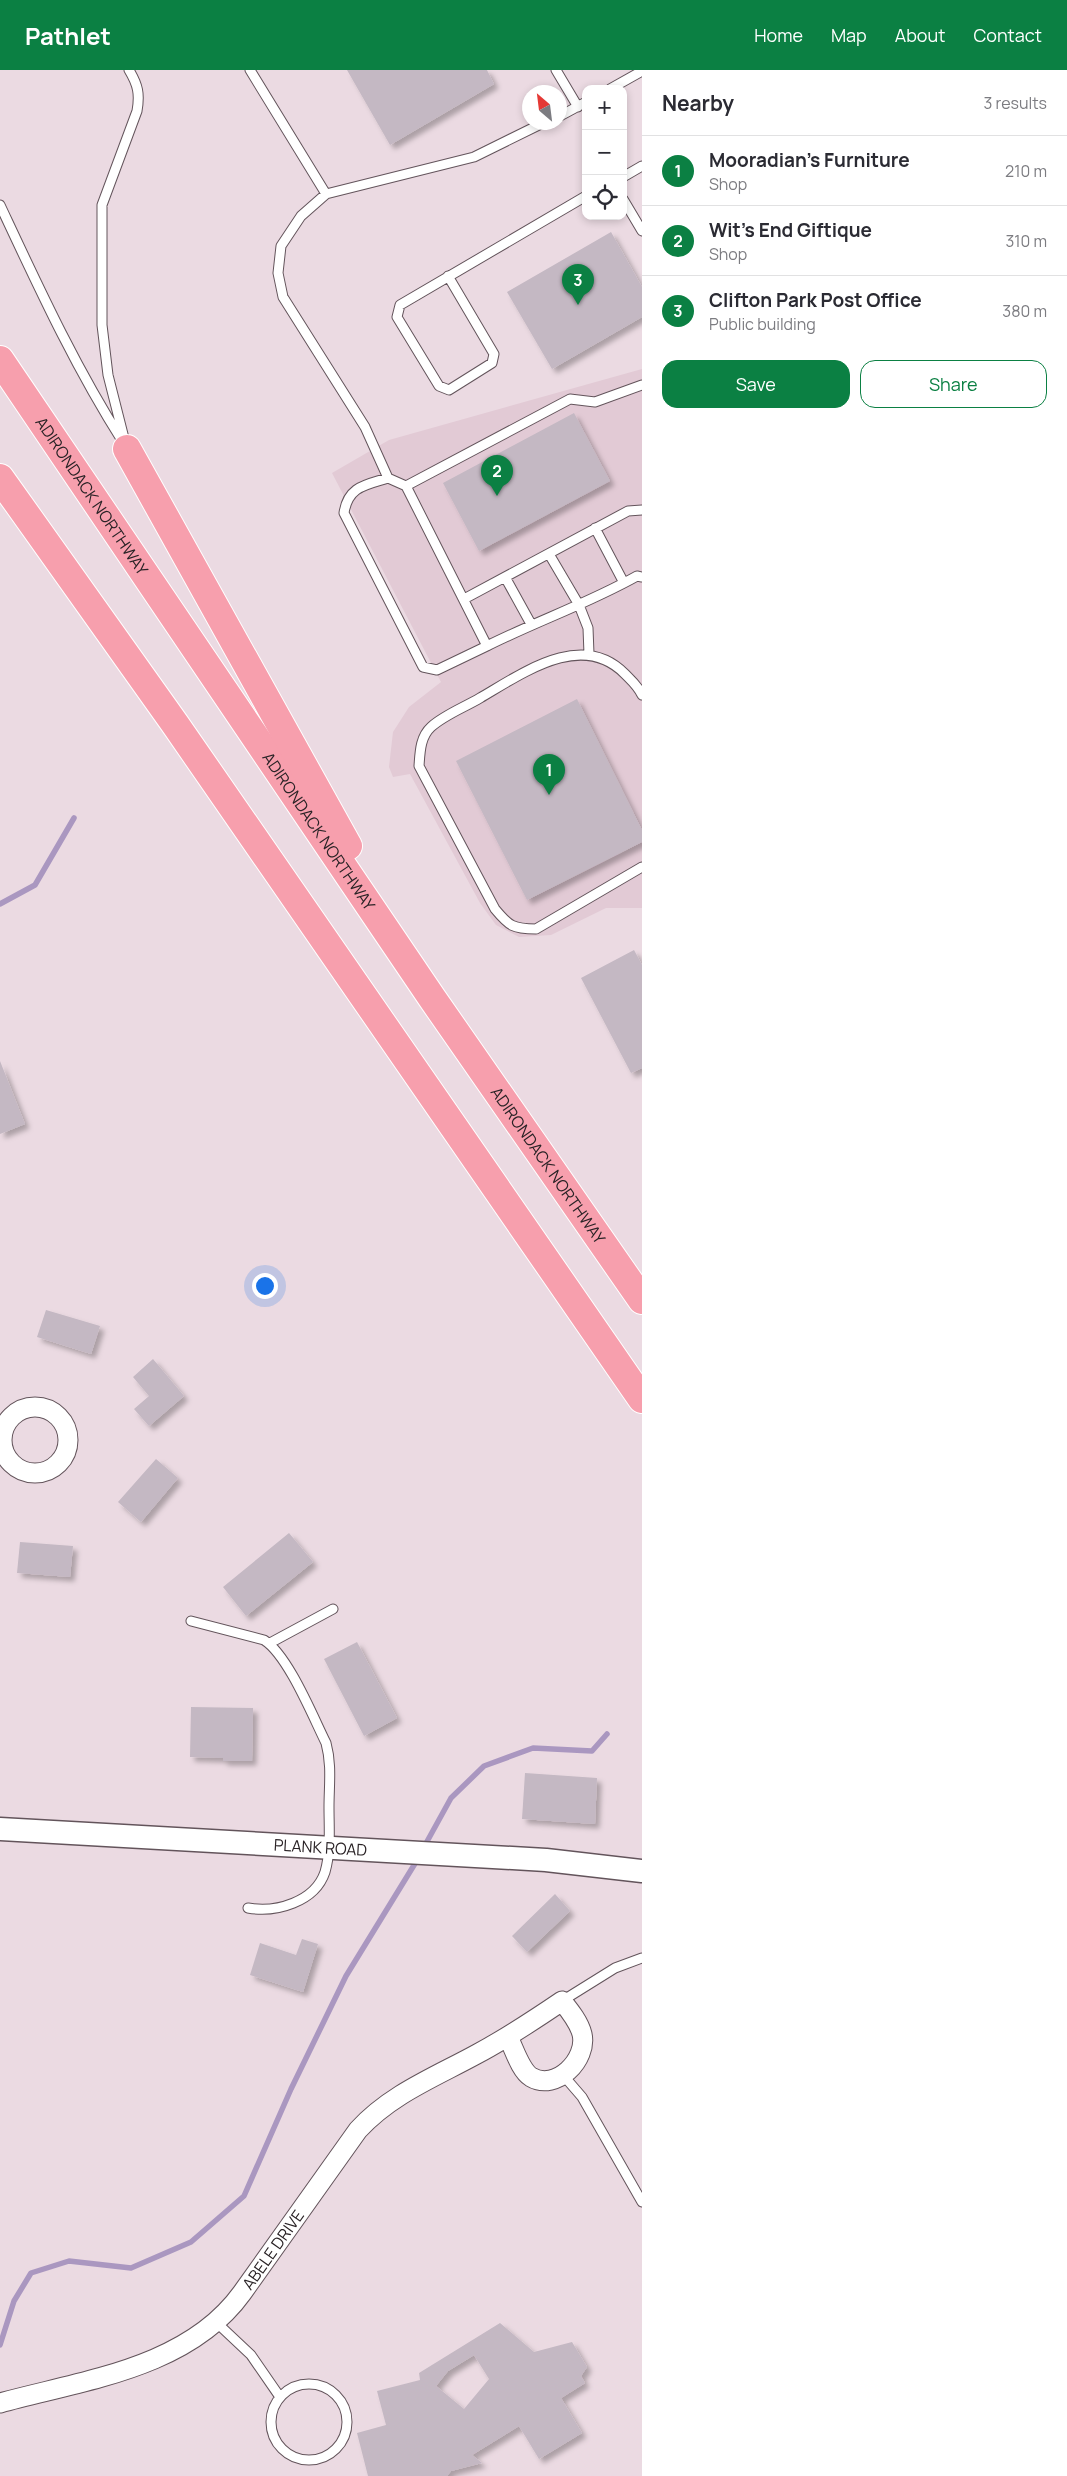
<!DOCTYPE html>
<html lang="en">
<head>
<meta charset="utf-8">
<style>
	:root { --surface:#fff; --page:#f7f7f7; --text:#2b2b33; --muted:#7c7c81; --line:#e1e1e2; --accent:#0b8043 }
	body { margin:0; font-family:Manrope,sans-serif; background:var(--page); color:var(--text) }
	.controls { position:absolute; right:15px; top:15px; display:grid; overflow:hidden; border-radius:10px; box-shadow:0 2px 8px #0003 }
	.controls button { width:45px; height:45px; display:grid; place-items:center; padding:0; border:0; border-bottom:1px solid var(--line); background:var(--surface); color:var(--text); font:25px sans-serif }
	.compass { position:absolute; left:522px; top:15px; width:45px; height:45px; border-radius:50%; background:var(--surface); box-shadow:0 2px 8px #0003; rotate:332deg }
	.you { position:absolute; left:264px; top:1215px; width:18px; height:18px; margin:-12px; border:4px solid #fff; border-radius:50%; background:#1a73e8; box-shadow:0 0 0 8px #1a73e833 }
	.badge { display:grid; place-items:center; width:32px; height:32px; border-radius:50%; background:var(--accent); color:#fff; font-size:16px; font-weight:700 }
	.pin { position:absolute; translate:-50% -41px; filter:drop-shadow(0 1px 2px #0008) }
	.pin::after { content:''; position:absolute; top:26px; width:18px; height:15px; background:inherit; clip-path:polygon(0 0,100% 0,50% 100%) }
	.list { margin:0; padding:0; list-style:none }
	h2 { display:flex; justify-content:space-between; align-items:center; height:65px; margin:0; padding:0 20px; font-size:21px }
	h2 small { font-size:16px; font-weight:400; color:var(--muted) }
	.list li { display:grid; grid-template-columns:32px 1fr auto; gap:15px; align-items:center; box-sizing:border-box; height:70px; padding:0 20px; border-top:1px solid var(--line) }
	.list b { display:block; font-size:19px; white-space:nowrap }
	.list p { margin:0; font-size:16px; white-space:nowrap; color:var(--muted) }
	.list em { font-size:16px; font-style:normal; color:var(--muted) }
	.actions { display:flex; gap:10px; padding:15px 20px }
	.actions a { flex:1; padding:11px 0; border:1px solid var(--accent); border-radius:15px; text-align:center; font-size:18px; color:var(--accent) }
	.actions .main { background:var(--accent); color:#fff }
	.icon { flex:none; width:28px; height:28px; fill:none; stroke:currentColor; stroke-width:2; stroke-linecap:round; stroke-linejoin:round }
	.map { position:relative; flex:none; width:642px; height:2406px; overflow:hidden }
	header { display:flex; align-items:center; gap:30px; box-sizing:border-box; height:70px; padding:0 25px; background:var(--accent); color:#fff }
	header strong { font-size:24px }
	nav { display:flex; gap:28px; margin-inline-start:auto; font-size:18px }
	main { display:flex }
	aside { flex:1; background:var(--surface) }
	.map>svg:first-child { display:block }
	.built { fill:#e2cad5 }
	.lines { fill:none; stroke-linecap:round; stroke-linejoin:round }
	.stream { stroke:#aa97c0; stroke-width:5.5 }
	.building { fill:#c4b8c3; fill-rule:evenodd; filter:url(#shadow) }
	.service-casing { stroke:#63545b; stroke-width:11 }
	.minor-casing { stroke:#63545b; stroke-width:21 }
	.tertiary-casing { stroke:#63545b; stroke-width:25 }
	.motorway-casing { stroke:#fff; stroke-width:30 }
	.service { stroke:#fff; stroke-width:9 }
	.minor { stroke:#fff; stroke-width:19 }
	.tertiary { stroke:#fff; stroke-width:22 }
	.motorway { stroke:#f79fad; stroke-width:28 }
	.labels { text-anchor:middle; stroke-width:5; stroke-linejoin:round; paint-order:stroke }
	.street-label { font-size:16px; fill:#2a2326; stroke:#ebdae2 }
</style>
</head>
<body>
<header>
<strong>Pathlet</strong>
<nav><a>Home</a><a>Map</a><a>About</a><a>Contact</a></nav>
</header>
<main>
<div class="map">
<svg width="642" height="2406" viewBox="0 0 642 2406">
	<defs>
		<filter id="shadow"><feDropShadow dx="4.5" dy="4.5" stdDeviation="2.5" flood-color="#0004"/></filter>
	</defs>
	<rect width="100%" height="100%" fill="#ebdae2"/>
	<path class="built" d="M642 299V838H606L551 865 519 867 496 855 480 833 410 704 393 707 389 697 393 662 409 637 441 612 332 403 389 370Z"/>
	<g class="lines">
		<path class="stream" d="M0 834 35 815 74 748
			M424 1777 451 1728 484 1696 533 1678 592 1681 607 1664
			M0 2275 14 2231 31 2203 69 2191 131 2198 191 2172 244 2126 291 2019 346 1906 419 1787"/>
	</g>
	<path class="building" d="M347 0H487L494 14 390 75Z
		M611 162 642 217V247L552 299 507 222Z
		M574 343 610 411 479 481 443 413Z
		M577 629 642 760V772L527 830 456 691Z
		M634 880 642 895V998L631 1003 581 908Z
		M0 991 25 1054 0 1064Z
		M46 1240 100 1256 91 1284 37 1267Z
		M153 1289 184 1326 149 1356 134 1339 149 1326 133 1307Z
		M156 1389 178 1408 141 1452 118 1432Z
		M289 1463 313 1492 246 1546 223 1517Z
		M20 1472 73 1476 70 1507 17 1503Z
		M357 1572 397 1648 364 1666 324 1589Z
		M191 1637 253 1638 252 1691H223V1688L190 1687Z
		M525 1703 597 1708 595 1754 522 1749Z
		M555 1824 570 1841 527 1882 512 1866Z
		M302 1869 318 1874 303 1922 250 1905 260 1873 296 1885Z
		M500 2253 534 2282 572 2272 587 2297 581 2306 585 2313 561 2328 582 2363 539 2389 519 2356 472 2385 482 2393 451 2401 447 2406H368L357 2363 386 2355 377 2321 420 2310 419 2303ZM474 2285 489 2309 464 2339 436 2316 448 2301Z"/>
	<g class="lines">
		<g class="service-casing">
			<path id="service" d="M250 0 326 124
				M556 0 578 37
				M610 19 642 1
				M560 46 586 32
				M623 107 642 96
				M623 129 642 161
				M0 135C38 216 75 297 123 372
				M448 206 494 284 492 293 449 320 439 316 397 247 400 235 586 126
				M642 315 595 332 570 329 406 416 487 576C537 551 589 533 637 506L642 507
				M126 376 108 305 102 255V135L137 41C140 24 138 15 129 0
				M388 408 365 357 283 227 278 203 281 176 301 146 326 124 474 87 545 52
				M406 416 388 408C366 415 348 416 344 443L423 597 437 600 487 576
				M595 458 624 513
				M549 484 579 535 588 558 589 584
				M505 507 531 554
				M464 529 628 441 642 440
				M642 625C638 616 632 611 625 604 582 560 523 603 480 628 465 637 444 645 431 657 420 667 420 683 419 696L495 839C509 856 513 859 536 859L642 797
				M191 1551 264 1570C288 1585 313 1647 326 1673 332 1695 329 1715 329 1737 329 1759 331 1781 325 1802 315 1832 276 1843 248 1838
				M270 1573 333 1539
				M562 1931 615 1898 642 1888
				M563 2005 582 2027 642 2132
				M217 2253 251 2285 280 2327
				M271 2352a38 38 0 1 1 76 0a38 38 0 1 1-76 0Z"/>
		</g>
		<g class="minor-casing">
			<g id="minor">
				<circle cx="35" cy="1370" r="33"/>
				<path id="s1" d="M0 2333C84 2310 188 2298 242 2223L358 2060C391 2024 435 2007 477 1984 507 1968 534 1950 562 1931 570 1941 579 1952 582 1964 588 1989 556 2022 531 2007 520 2000 514 1978 508 1967"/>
			</g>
		</g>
		<g class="tertiary-casing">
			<g id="tertiary">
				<path id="s2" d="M0 1759 546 1790 642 1801"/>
			</g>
		</g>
		<g class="motorway-casing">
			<g id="motorway">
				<path id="s3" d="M0 290 432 928 642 1230"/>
				<path d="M127 379 348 776"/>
				<path d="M0 408 175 654 642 1329"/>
			</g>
		</g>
		<use href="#service" class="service"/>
		<use href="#minor" class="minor"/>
		<use href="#tertiary" class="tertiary"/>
		<use href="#motorway" class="motorway"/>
	</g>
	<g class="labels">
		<g class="street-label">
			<text dy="6" stroke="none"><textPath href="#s3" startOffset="164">ADIRONDACK NORTHWAY</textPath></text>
			<text dy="6" stroke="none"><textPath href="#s3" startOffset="569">ADIRONDACK NORTHWAY</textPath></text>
			<text dy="6" stroke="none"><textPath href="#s3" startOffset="974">ADIRONDACK NORTHWAY</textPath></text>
			<text dy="6" stroke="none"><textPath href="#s2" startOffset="321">PLANK ROAD</textPath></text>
			<text dy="6" stroke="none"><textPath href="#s1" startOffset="325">ABELE DRIVE</textPath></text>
		</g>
	</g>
</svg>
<div class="controls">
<button>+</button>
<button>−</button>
<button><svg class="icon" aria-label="locate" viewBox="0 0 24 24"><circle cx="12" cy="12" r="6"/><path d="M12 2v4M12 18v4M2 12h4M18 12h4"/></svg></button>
</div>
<svg class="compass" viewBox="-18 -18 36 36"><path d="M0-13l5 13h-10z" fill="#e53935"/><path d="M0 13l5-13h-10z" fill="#7c7c81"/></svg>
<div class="you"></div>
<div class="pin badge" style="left:549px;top:725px">1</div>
<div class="pin badge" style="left:497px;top:426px">2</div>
<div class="pin badge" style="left:578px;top:235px">3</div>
</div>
<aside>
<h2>Nearby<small>3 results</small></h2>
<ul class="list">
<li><span class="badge">1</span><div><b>Mooradian's Furniture</b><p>Shop</p></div><em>210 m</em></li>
<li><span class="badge">2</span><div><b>Wit's End Giftique</b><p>Shop</p></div><em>310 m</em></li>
<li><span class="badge">3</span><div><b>Clifton Park Post Office</b><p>Public building</p></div><em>380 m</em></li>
</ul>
<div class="actions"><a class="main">Save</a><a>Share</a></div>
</aside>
</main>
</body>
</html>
